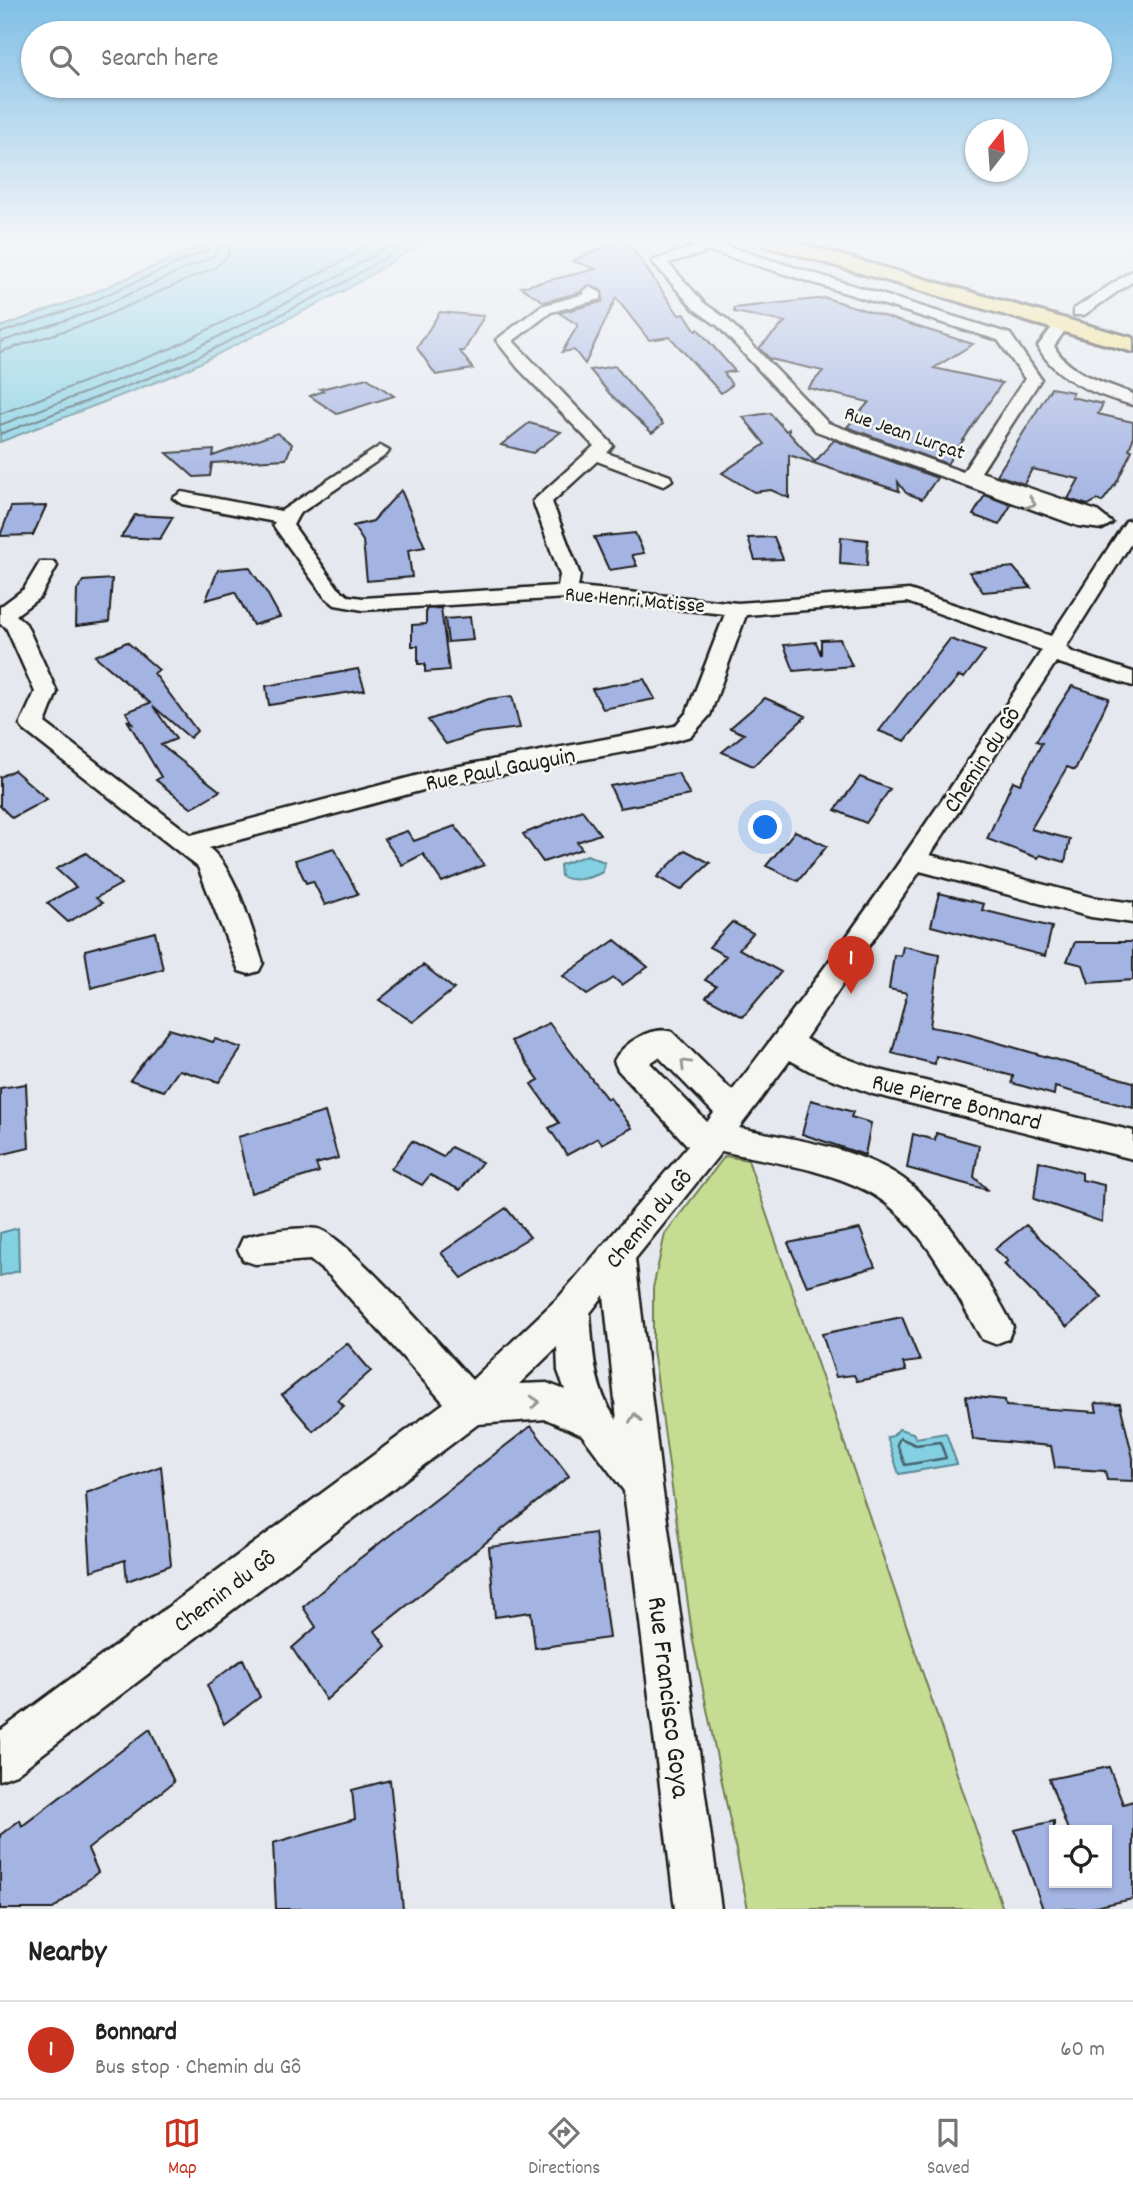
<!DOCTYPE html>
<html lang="en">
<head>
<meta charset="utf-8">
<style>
	:root { --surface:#fff; --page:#f6f6f6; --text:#222; --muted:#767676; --line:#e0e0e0; --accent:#c8321e }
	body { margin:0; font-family:Dekko,sans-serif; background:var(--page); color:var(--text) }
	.controls { position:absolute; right:21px; bottom:21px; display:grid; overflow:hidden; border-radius:0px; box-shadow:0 2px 5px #0004 }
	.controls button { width:63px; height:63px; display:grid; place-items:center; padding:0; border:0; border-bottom:2px solid var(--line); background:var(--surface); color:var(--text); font:35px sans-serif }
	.compass { position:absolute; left:965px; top:119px; width:63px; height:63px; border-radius:50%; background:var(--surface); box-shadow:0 2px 5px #0004; rotate:17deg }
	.you { position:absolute; left:766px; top:828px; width:24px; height:24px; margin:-18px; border:5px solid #fff; border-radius:50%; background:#1a73e8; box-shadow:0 0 0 10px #1a73e833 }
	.badge { display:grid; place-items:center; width:46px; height:46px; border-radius:50%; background:var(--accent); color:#fff; font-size:23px; font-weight:700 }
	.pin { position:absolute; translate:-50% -58px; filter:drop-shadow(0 2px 4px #0008) }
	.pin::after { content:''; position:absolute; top:37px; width:24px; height:21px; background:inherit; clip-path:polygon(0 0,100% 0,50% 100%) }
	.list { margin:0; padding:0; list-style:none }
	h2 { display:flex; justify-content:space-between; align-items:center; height:91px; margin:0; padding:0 28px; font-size:30px }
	h2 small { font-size:23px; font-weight:400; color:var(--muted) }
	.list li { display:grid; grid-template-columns:46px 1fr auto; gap:21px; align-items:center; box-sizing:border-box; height:98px; padding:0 28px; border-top:2px solid var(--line) }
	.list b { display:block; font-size:26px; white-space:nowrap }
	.list p { margin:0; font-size:23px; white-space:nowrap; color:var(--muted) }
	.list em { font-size:23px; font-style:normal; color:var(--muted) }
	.icon { flex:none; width:38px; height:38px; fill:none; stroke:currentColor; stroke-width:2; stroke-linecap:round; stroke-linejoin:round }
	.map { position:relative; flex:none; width:1133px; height:1909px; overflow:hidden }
	.search { position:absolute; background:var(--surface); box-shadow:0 2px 5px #0004; left:21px; right:21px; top:21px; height:77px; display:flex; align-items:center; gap:18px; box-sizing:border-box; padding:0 24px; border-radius:38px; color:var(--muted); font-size:26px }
	.sheet { height:189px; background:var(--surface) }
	nav { display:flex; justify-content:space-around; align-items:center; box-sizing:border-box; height:98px; border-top:2px solid var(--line); background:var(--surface); font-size:19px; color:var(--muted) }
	nav a { display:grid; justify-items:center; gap:4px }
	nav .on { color:var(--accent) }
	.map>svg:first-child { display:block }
	.green { fill:#c6dc92; stroke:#717c57; stroke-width:2 }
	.water { fill:#84d0e3; stroke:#5a8893; stroke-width:2 }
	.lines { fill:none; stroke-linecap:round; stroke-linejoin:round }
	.shore-far1 { stroke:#46646c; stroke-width:2 }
	.shore { stroke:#46646c; stroke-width:2.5 }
	.building { fill:#a3b3e2; stroke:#1c1c1c; stroke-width:2 }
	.minor-casing { stroke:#1c1c1c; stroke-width:5 }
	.highway-casing { stroke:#1c1c1c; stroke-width:6 }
	.minor { fill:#f6f6f2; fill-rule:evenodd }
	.highway { fill:#f6e281; fill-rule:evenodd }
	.oneway { stroke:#949492 }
	.labels { text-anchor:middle; stroke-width:5; stroke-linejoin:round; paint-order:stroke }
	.far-street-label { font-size:21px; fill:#1c1c1c; stroke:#f6f6f2 }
	.street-label { font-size:24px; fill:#1c1c1c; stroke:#f6f6f2 }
	.near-street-label { font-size:28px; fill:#1c1c1c; stroke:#f6f6f2 }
</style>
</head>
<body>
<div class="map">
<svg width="1133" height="1909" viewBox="0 0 1133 1909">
	<rect width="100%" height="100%" fill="#e5e9ef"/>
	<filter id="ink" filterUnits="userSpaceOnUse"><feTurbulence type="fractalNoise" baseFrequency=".0143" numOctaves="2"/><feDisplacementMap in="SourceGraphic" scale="14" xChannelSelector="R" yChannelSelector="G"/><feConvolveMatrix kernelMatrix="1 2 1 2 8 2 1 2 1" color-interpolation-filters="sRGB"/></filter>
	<g filter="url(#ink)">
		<path class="green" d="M725 1156 748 1160 1003 1909H748L693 1641 653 1349V1288L665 1234Z"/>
		<path class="water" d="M212 241H426L347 289 182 372 0 442V327L81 298Z
			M587 855 604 862 603 872C591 878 573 883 561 876L560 865Z
			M18 1228 19 1271 0 1276V1233Z
			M899 1429 913 1433 916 1438 946 1433 957 1464 899 1474 887 1437 893 1436Z"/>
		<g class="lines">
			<path class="shore-far1" d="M0 333 84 305 207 250 212 241
				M0 342 87 313 210 258 219 251 221 241
				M0 352 91 322 216 267 228 256 231 241
				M0 414 172 348 334 266 376 241
				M0 425 176 358 339 276 396 241
				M0 434 180 366 343 283 412 241"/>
			<path class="shore" d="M900 1438 916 1445 940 1442 946 1458 905 1465 897 1444Z"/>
		</g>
		<path class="building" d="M618 241H627L679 315 685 314 696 331 698 329 735 371 724 373 732 385 721 393 670 337 649 340 616 298 585 364 574 350 562 352 578 325 559 313 602 302V291L589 285 581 292 544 302 521 287 596 269 572 261Z
			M826 298 973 344 934 368 1002 383 947 464 847 427 869 402 808 388 823 371 770 359 759 348 785 322 734 312V308Z
			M440 312 484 316 464 351H460L473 369 436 375 417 348Z
			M615 366 663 424 652 433 609 393 590 370Z
			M367 378 394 396 337 414 310 396 323 391 320 389Z
			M1051 388 1073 392 1071 397 1103 404 1098 414 1133 422V439L1129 449 1132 450 1117 482 1102 502 1097 500 1088 505 1068 499 1079 479 1032 469 1024 484 997 475Z
			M770 413 786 431 789 429V433L815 462 834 440 937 478 922 499 906 493 898 482 899 491 789 455V498L771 490 754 492 722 473 765 444 743 417Z
			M529 423 561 432 533 453 501 445Z
			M277 433 292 444 286 459 212 463 210 476 194 477 167 453 214 450 213 456Z
			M401 490 425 547 408 550 412 577 367 581 363 541 353 526 373 521Z
			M985 495 1011 505 999 525 973 515Z
			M46 506 33 535 0 536 11 507Z
			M135 515 173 517 160 539 121 537Z
			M635 533 644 553 632 555 637 566 609 570 594 537Z
			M774 537 783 559 755 560 748 538Z
			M841 537 868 540 867 566 840 564Z
			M249 567 267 593 280 617 253 625 235 592 206 600 218 570Z
			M1013 567 1031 588 983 592 969 572Z
			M112 579 109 622 76 626 77 590 83 581Z
			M441 608 449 670 425 672V664H418V646H412V625L426 624V609Z
			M470 617 473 640 448 642 445 619Z
			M840 639 852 666 794 671 784 645 816 642 821 655V640Z
			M950 639 985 651 964 678 959 676 905 741 879 731Z
			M127 642 159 670 154 673 197 731 190 738 153 706 176 739 161 745 220 791 191 808 156 780 161 777 127 720 132 723 126 712 150 703 95 656Z
			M358 669 365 690 269 705 266 686Z
			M644 679 655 699 603 709 592 689Z
			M1072 686 1109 698 1075 770 1067 767 1031 829 1070 839 1065 862 1040 855 1038 858 987 839 1013 781 1020 784 1042 743 1036 741Z
			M512 696 520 728 479 733 446 744 428 720 489 699Z
			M765 698 806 716 753 766 722 752 744 734 730 728Z
			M14 770 47 799 12 818 0 806V777Z
			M678 773 690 795 620 808 610 786Z
			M860 777 890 789 866 823 835 810Z
			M582 810 600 834 577 842 582 849 543 862 523 834Z
			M455 826 484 865 442 882 423 854 402 865 384 839 407 831 414 841Z
			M795 831 827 846 798 881 766 866Z
			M334 848 358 894 325 905 313 881 306 883 295 860Z
			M685 850 710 863 681 890 657 877Z
			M86 853 121 884 96 898 102 903 68 922 47 903 76 887 56 869Z
			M939 893 984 904 982 910 1052 927 1045 956 931 926Z
			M732 922 753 933 739 949 781 972 743 1017 706 997 716 986 705 980 726 956 709 947Z
			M155 932 163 969 91 988 85 950Z
			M615 940 648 967 622 985 614 978 587 995 563 976Z
			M1075 942H1133V980L1089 983 1083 965 1067 961Z
			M903 946 939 954 930 1027 961 1032 1133 1082V1108L1055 1087 1054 1095 1012 1083 1013 1076 936 1056 935 1064 892 1053 907 993 889 989 894 955 901 956Z
			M423 965 454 989 413 1022 379 1000Z
			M549 1023 607 1099 610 1098 632 1128 602 1144 598 1138 567 1155 549 1128 559 1123 531 1084 539 1080 511 1041Z
			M169 1029 213 1042 215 1039 242 1048 219 1082 179 1070 164 1091 130 1080Z
			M26 1084 29 1148 0 1155V1088Z
			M811 1100 853 1112 851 1117 871 1123 865 1155 802 1134Z
			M325 1112 338 1158 316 1164 319 1172 251 1193 238 1137Z
			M936 1133 979 1145 974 1177 988 1190 907 1168 913 1134 935 1140Z
			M412 1141 443 1157 451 1147 482 1162 460 1190 430 1175 422 1185 391 1169Z
			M1039 1161 1082 1173V1180L1104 1185 1102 1222 1034 1199Z
			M506 1208 530 1237 462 1278 441 1253Z
			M1026 1225 1102 1297 1067 1327 1004 1264 1008 1261 995 1249Z
			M860 1229 875 1267 807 1286 788 1243Z
			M902 1317 920 1361 903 1363 906 1371 857 1381 854 1375 836 1377 822 1334Z
			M347 1343 371 1371 338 1400 344 1406 313 1431 282 1395Z
			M966 1396 1005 1400 1006 1406 1097 1412 1095 1403 1120 1404 1133 1458V1481L1107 1480 1105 1471 1055 1468 1051 1446 973 1439Z
			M531 1426 569 1476 375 1631 386 1646 326 1700 292 1648 316 1627 303 1607 359 1559Z
			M161 1466 171 1565 127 1581 125 1560 91 1571 86 1493Z
			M595 1533 609 1638 535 1648 531 1612 495 1617 489 1547Z
			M243 1659 260 1697 224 1724 207 1685Z
			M150 1729 174 1782 88 1849 98 1872 53 1909H0V1835L20 1820 22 1826Z
			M1109 1767 1123 1804 1133 1801V1899L1085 1909H1043L1015 1830 1054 1821V1883H1107V1830H1068L1049 1779Z
			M390 1780 403 1909H276L273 1843 355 1819 352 1790Z"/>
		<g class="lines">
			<g class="minor-casing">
				<path id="minor" d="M686 241 716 243 1010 334 1041 379 981 472 1097 511 1112 523 1102 529 1078 526 816 431 718 326 694 309 652 261 695 246ZM710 251 998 340 1025 379 963 472 828 423 728 320 704 303 668 263Z
					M1133 270V281L1084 315H1074V309Z
					M590 287 601 293V299L551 312 513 341 610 442 613 446 607 453 670 476 672 480 663 486 597 461 552 502 580 575 578 587 738 603 909 590 1051 636 1126 521 1133 519V540L1066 647 1072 652 1133 672V686L1056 662 930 855 1091 897 1133 903V923L1091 917 920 871 805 1039 832 1053 875 1069 1133 1131V1159L873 1094 810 1071 790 1060 739 1128C792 1139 868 1149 910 1184 935 1205 954 1232 972 1258 986 1280 1002 1303 1013 1327L1008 1339 995 1344 982 1339C952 1288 922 1220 867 1191 823 1168 770 1162 722 1151L635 1259 662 1485 721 1909H675L624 1491 582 1435 546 1419 478 1424 16 1774 0 1780V1731L444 1403 330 1276 310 1260 255 1264 243 1260 238 1249 243 1238C259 1232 301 1226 318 1229 347 1236 446 1352 472 1380L560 1296 688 1146 618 1070 614 1061C623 1043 652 1025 672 1032L732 1091C842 949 944 800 1042 650L907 602 746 615 710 715 691 736 652 747 438 786 209 848C236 869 252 930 263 963L259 971 249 974 239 971 198 867 24 730 20 725 35 692 6 627 0 624V607L24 589 40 562H54L57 566 40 597 16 615 26 624 57 692 45 723 191 835 438 770 675 726 687 712 725 614 567 598 363 610 335 605 324 596 273 525 275 522 182 504 173 498 182 492 281 511 380 446 389 451 386 455 299 514 293 525 338 588 348 596 363 598 558 586 560 575 533 501 594 446 518 368 496 340 541 306 585 294 583 291ZM659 1057 714 1113 707 1122 650 1063ZM604 1295 617 1420C593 1389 593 1351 590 1313ZM557 1347 558 1371 565 1390 547 1383 519 1384Z
					M1058 324 1066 329 1054 346C1069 375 1105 382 1133 394V405C1098 396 1054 380 1038 346L1053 326Z"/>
			</g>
			<g class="highway-casing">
				<path id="highway" d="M762 241H790L1133 338V352L764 245Z"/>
			</g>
			<use href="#minor" class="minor"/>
			<use href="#highway" class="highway"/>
		</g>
		<defs><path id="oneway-chevron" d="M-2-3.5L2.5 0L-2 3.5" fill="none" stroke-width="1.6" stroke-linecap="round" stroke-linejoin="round" transform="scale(1.75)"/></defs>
		<g class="oneway">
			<use href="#oneway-chevron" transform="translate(1031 503) rotate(20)"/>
			<use href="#oneway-chevron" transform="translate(685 1064) rotate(-135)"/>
			<use href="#oneway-chevron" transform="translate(535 1402) rotate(-3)"/>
			<use href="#oneway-chevron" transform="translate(635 1418) rotate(-97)"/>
		</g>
	</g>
	<linearGradient id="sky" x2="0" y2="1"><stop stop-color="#80bfe6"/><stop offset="0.47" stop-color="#f3f5f8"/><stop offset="1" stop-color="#f3f5f8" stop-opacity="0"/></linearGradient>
	<rect width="1133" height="508" fill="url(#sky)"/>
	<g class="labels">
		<g class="far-street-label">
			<text transform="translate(905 432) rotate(19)" y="7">Rue Jean Lurçat</text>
			<text transform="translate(635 599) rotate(5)" y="7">Rue Henri Matisse</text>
		</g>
		<g class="street-label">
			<text transform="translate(981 759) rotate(-57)" y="8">Chemin du Gô</text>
			<text transform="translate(500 768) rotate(-11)" y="8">Rue Paul Gauguin</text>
			<text transform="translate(957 1101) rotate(14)" y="8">Rue Pierre Bonnard</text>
			<text transform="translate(648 1218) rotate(-50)" y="8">Chemin du Gô</text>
			<text transform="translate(224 1590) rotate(-37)" y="8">Chemin du Gô</text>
		</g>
		<g class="near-street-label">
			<text transform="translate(671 1697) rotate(83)" y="10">Rue Francisco Goya</text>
		</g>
	</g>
</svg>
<div class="controls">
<button><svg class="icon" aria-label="locate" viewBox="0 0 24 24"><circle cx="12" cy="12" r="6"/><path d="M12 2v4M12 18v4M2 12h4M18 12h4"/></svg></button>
</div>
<svg class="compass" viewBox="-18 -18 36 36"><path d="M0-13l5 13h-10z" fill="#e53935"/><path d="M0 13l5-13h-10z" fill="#767676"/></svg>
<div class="you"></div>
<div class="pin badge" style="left:851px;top:994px">1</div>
<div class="search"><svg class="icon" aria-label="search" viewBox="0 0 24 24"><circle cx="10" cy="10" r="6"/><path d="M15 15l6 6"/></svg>Search here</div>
</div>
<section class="sheet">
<h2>Nearby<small></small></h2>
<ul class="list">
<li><span class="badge">1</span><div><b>Bonnard</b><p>Bus stop · Chemin du Gô</p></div><em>60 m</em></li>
</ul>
</section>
<nav>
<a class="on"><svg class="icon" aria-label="map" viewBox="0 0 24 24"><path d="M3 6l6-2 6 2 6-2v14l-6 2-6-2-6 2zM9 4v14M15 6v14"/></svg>Map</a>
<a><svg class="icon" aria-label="directions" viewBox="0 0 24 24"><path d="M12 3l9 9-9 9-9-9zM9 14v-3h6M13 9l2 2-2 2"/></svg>Directions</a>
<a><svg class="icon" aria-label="saved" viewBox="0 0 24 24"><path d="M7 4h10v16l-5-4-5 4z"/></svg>Saved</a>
</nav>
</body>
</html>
